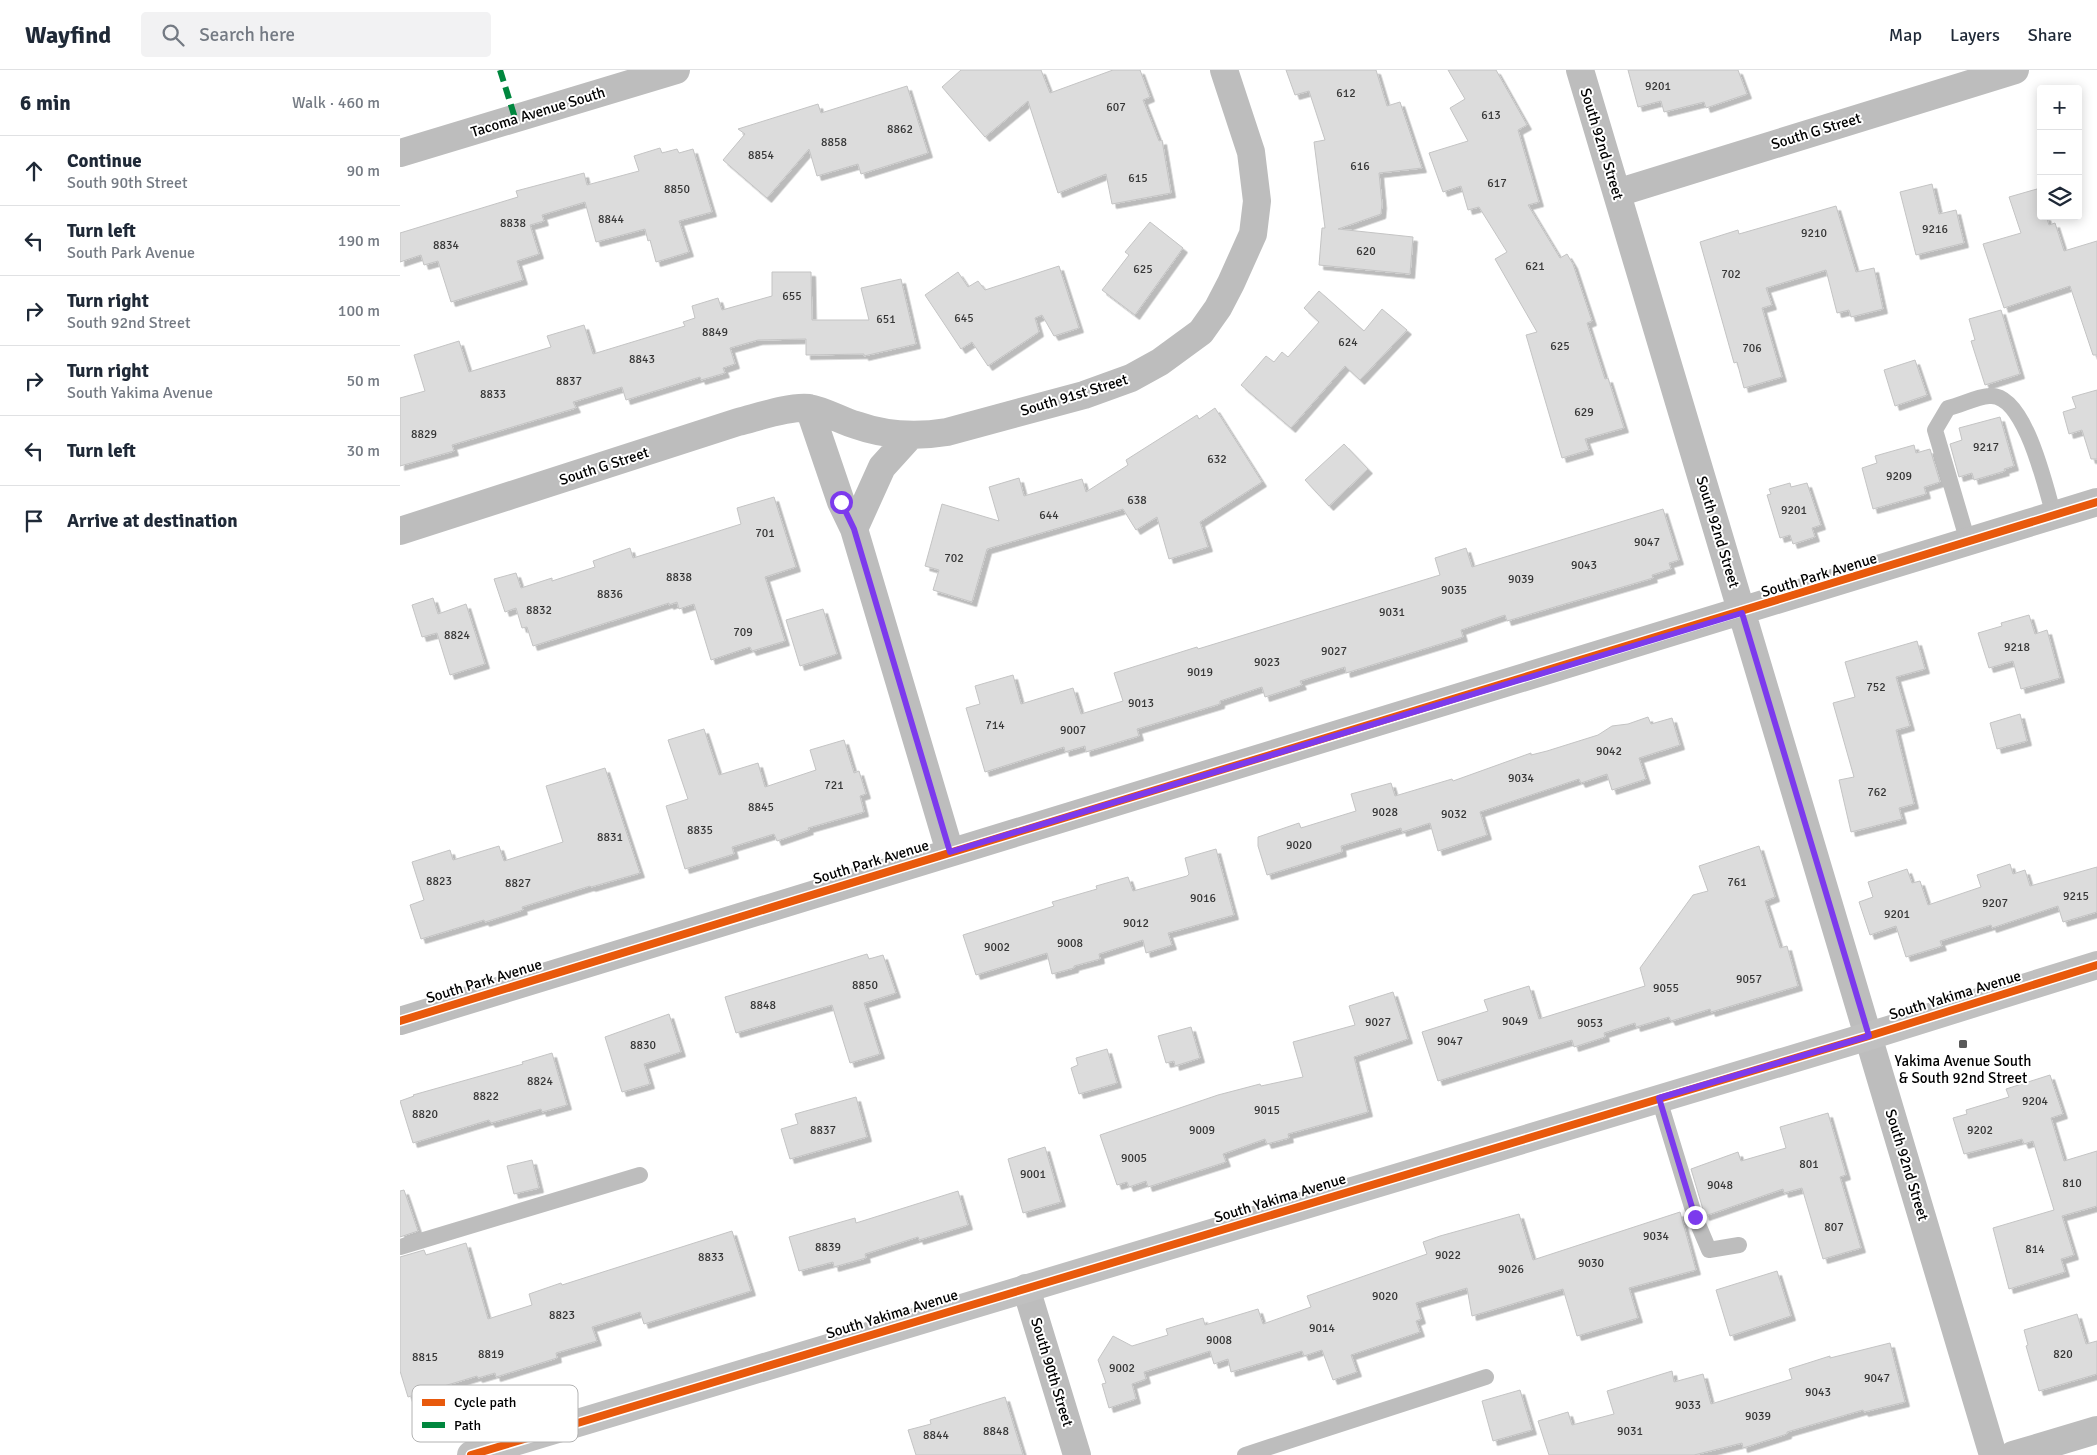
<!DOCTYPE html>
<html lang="en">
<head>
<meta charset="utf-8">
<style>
	:root { --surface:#fff; --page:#f2f2f3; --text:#1f2937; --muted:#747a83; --line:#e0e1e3 }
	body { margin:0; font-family:Signika,sans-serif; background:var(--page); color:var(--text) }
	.controls { position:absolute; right:15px; top:15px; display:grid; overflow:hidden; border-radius:5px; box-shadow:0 2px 12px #0003 }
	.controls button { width:45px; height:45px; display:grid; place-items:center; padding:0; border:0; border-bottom:1px solid var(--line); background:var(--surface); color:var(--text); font:25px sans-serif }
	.stop { position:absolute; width:15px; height:15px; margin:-11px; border:4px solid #7c3aed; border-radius:50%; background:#fff }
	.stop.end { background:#7c3aed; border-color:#fff; box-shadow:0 1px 5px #0008 }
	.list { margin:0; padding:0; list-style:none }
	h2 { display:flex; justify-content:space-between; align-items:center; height:65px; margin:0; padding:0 20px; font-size:21px }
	h2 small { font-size:16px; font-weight:400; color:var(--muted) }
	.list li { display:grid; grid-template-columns:32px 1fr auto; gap:15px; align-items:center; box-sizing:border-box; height:70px; padding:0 20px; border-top:1px solid var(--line) }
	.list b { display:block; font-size:19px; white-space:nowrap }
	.list p { margin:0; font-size:16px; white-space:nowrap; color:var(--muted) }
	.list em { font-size:16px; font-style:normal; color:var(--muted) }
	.icon { flex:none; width:28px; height:28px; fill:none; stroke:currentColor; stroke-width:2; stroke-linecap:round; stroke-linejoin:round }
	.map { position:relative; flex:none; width:1697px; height:1385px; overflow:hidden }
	header { display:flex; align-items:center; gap:30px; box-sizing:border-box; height:70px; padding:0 25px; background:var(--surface); border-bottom:1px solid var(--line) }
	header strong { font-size:24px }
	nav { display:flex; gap:28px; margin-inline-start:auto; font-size:18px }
	.search { width:350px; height:45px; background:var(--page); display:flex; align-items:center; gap:12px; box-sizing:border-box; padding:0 18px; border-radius:5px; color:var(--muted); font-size:19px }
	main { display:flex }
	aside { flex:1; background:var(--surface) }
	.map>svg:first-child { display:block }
	.building { fill:#dcdcdc; stroke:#c4c4c4; filter:url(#shadow) }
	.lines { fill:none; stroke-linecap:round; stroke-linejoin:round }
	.lane { stroke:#bdbdbd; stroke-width:16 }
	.street { stroke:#bdbdbd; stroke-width:28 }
	.secondary { stroke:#c0c0c0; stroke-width:28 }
	.quiet { stroke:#00873e; stroke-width:6; stroke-dasharray:12 6; stroke-linecap:butt }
	.cycleway-casing { stroke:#fff; stroke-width:11 }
	.cycleway { stroke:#e8590c; stroke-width:8 }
	.route { stroke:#7c3aed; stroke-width:6 }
	.poi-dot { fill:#595959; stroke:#fff; stroke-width:2 }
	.labels { text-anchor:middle; stroke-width:4; stroke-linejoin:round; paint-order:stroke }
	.number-label { font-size:12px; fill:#373737 }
	.street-label { font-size:15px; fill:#000; stroke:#fff }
	.poi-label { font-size:15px; fill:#000; stroke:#fff }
	.key { fill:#fff; stroke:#b2b2b2; stroke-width:1 }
	.key-label { font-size:14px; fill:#000 }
</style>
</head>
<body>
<header>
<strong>Wayfind</strong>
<div class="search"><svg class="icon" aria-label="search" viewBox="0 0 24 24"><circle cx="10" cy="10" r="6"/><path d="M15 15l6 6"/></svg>Search here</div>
<nav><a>Map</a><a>Layers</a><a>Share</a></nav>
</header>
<main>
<aside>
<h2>6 min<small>Walk · 460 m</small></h2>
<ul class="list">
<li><svg class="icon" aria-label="ahead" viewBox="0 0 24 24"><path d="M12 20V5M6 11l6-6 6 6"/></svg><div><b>Continue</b><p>South 90th Street</p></div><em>90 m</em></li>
<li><svg class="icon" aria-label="left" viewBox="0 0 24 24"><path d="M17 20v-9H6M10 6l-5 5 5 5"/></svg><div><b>Turn left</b><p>South Park Avenue</p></div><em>190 m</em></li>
<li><svg class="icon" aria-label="right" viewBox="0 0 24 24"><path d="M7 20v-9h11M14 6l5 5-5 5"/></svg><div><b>Turn right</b><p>South 92nd Street</p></div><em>100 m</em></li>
<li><svg class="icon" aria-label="right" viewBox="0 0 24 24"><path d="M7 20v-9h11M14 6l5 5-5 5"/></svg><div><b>Turn right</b><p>South Yakima Avenue</p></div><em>50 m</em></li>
<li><svg class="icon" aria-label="left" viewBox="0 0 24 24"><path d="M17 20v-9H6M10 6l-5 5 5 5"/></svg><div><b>Turn left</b></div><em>30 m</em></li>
<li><svg class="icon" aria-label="arrive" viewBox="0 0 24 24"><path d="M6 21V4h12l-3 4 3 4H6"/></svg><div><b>Arrive at destination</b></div></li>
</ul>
</aside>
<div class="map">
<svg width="1697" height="1385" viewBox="0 0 1697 1385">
	<defs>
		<filter id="shadow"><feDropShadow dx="4.5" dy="4.5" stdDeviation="0" flood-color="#0004"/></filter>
	</defs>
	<rect width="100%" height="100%" fill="#fff"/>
	<path class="building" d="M561 0H641L650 23 713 0H740L750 27 743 30 759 71 762 70 771 123 712 134 706 104 658 123 628 31 585 67 542 17Z
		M886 0H976L987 36 1000 32 1022 98 979 103 982 134 981 144 938 159 1013 167 1010 204 919 195 922 158H925L914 72 925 70 909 21 895 25Z
		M1048 0H1096L1127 55 1118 60 1139 132 1128 135 1160 188 1167 184 1173 194 1192 251 1187 253 1205 309 1208 308 1224 358 1185 369 1189 380 1162 388 1126 265 1137 262 1095 189 1107 182 1079 137 1068 140 1061 116 1043 122 1029 83 1068 71 1050 38 1065 29Z
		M1228 0H1338L1347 24 1306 38 1304 32 1264 42 1261 31 1238 37Z
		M507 16 528 83 461 104 458 94 417 106 409 79 367 128 323 90 345 64 338 59 418 34 421 43Z
		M260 78 262 83 277 79 279 83 293 79 312 142 279 151 289 182 256 192 250 170 248 171 245 159 196 172 185 132 142 145 144 151 130 155 139 184 117 191 123 210 51 232 38 191 24 195 21 185 0 192V163L118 127 116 121 184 103 187 115 239 101 234 86Z
		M1532 114 1539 144 1556 140 1564 173 1516 185 1500 122Z
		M1637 119 1641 130V146H1646L1649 155 1655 153 1664 181 1697 171V285H1693L1670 216 1604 238 1583 174 1621 163 1609 127Z
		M1436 136 1456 202 1474 198 1483 239 1451 247 1449 240 1437 243 1426 200 1366 218 1372 235 1362 238 1382 307 1344 318 1337 292 1334 293 1300 172 1338 160 1339 164Z
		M750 152 783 178 735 245 702 220 729 185 725 182Z
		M659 196 679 258 654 266 642 245 635 248 639 262 588 296 572 272 561 279 525 225 558 202 568 217 578 211 585 220Z
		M372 202H411L412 250H469L461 218 501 209 516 274 464 286V284L406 285V269L358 270 330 278 335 294 323 298 325 303 301 310 300 307 226 330 222 317 173 332 176 338 52 375 54 381 0 396V328L25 321 14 285 59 271 69 302 151 277 147 266 184 255 193 284 285 256 283 252 295 248 292 236 318 228 322 240 372 226Z
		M919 221 964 261 982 239 1007 260 960 310 945 296 891 358 841 315 866 286 874 292 882 282 888 287 919 252 904 238Z
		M1601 240 1620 304 1585 315 1571 271 1575 270 1569 249Z
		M1515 290 1527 325 1495 336 1484 300Z
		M1697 320V389H1691L1682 360 1669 364 1663 342 1676 338 1672 327Z
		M815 338 862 412 800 452 808 477 769 489 757 447 736 460 723 439 587 479 572 532 533 520 539 500 525 496 542 434 599 451 589 417 619 408 624 426 682 409 686 422 728 395 726 390 797 345 799 349Z
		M1600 347 1614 396 1604 399 1605 401 1574 410 1572 403 1559 407 1550 374 1562 370 1559 358Z
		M944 374 968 399 929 436 905 410Z
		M1514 375 1516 383 1530 379 1540 412 1524 417 1526 424 1473 439 1462 398 1477 393 1475 386Z
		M1390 413 1391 417 1407 413 1421 455 1412 458 1415 467 1393 474 1390 465 1380 468 1367 425 1371 424 1369 419Z
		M374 427 396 497 365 507 385 571 352 581 350 577 311 590 294 534 279 539 277 532 269 535V533L133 576 127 557 122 558 116 538 105 542 94 509 116 503 121 518 152 508V511L195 497 193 491 230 478 233 488 341 454 337 438Z
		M1263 439 1279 490 1269 493 1271 499 1252 505 1253 508 1107 551 1105 545 1061 560 1063 567 946 603 945 597 900 611 902 615 865 627 862 617 820 631V634L737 659 739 666 686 682 685 676 665 682 664 677 585 702 566 638 580 634 575 616 613 605 621 634 673 618 681 644 723 631 714 603 797 577 798 579 1040 505 1035 488 1066 478 1072 497Z
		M33 528 38 544 66 534 85 594 50 605 37 563 22 567 12 535Z
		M423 539 437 584 400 596 386 550Z
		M1629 545 1635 564 1647 560 1660 608 1621 619 1613 591 1589 598 1578 563 1602 556 1601 553Z
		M1517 571 1525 599 1496 607 1510 656 1496 660 1514 734 1499 738 1502 749 1451 762 1439 710 1454 707 1433 633 1455 627 1445 592Z
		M1620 644 1627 671 1597 679 1590 653Z
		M1248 647 1251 654 1272 648 1280 675 1239 688 1246 709 1212 720 1207 704 1181 713 1179 709 1080 742 1087 765 1038 781 1030 753 1002 762 1001 758 941 776 942 782 867 805 858 776V767L899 753 901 758 956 741 951 724 991 713 995 726 1052 709 1053 711 1131 683V685L1147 681 1198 665 1212 656 1228 654Z
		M304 659 319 705 358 693 365 717 416 700 410 680 444 670 454 703 459 701 466 724 460 726 464 742 408 758 409 760 377 771 374 764 332 777 334 784 285 799 266 736 288 729 268 670Z
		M205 698 240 803 191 817 190 816 122 837 123 840 85 852 84 850 21 869 10 835 24 830 12 792 50 780 53 790 99 776 104 791 163 772 146 716Z
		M1359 776 1375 827 1365 831 1380 878 1387 876 1398 916 1311 942 1310 939 1271 951 1269 947 1236 957 1235 953 1204 963 1205 967 1174 977 1172 970 1038 1011 1022 962 1088 941 1084 930 1129 916 1139 949 1245 916 1240 898 1293 825 1308 821 1299 796Z
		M816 779 834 845 768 863 772 875 746 883 743 870 699 884 700 889 674 896V898L652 904 647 883 576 905 563 865 654 836 652 832 697 819 696 816 728 807 733 821 787 806 789 804 785 788Z
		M1610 794 1613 804 1625 800 1630 816 1697 797V842L1663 852 1658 836 1592 858 1591 855 1540 871 1542 876 1506 887 1496 856 1470 865 1459 832 1473 827 1468 812 1507 799 1512 813 1520 811 1528 835 1581 817 1577 805Z
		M467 884 469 889 483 885 496 923 464 933 480 984 450 993 432 935 336 963 325 927Z
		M993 922 1008 969 954 987 968 1042 888 1064 889 1068 867 1074 865 1069 823 1084 826 1092 748 1117 746 1111 729 1117 727 1112 717 1115 700 1065 818 1025 860 1014 861 1016 903 1007 893 972 955 955 949 936Z
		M269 944 281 982 244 994 250 1014 222 1022 205 967Z
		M791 957 800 988 775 996 774 991 766 993 758 966Z
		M707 979 717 1013 679 1024 671 998 678 995 676 988Z
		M152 983 167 1035 142 1042 141 1039 91 1053 89 1050 13 1073 0 1031 14 1026 13 1025 123 994 122 992Z
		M1650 1005 1663 1044 1651 1048 1664 1091 1697 1081V1136L1662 1146 1674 1185 1661 1189 1665 1202 1609 1219 1593 1158 1654 1140 1633 1071 1624 1074 1622 1069 1564 1084 1553 1048 1567 1044 1566 1040 1609 1027 1606 1019Z
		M456 1027 467 1067 390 1089 381 1059 398 1054 395 1044Z
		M1428 1043 1446 1105 1440 1107 1461 1178 1423 1189 1402 1118 1384 1123 1383 1119 1305 1146 1291 1099 1338 1082 1341 1091 1386 1078 1380 1057Z
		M645 1077 661 1132 623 1143 608 1089Z
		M132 1090 139 1118 114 1124 107 1096Z
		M4 1120 18 1161 0 1167V1121Z
		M558 1121 568 1155 519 1170 518 1167 465 1184 466 1188 434 1197 433 1192 399 1201 389 1167 455 1148 456 1153Z
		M1280 1142 1296 1200 1229 1218 1238 1248 1177 1266 1163 1219 1072 1246 1067 1218 1016 1233 1021 1249 1016 1251 1020 1262 951 1285 957 1302 933 1310 922 1280 904 1286 902 1281 831 1302 828 1289 814 1294 810 1281 744 1302 746 1309 732 1314 736 1329 709 1338 702 1314 706 1313 698 1290 713 1266 732 1276 768 1265 766 1259 803 1248 805 1255 858 1239 863 1254 911 1237 907 1226 1027 1184 1023 1172 1040 1166 1119 1144 1133 1190Z
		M332 1161 351 1221 244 1254 240 1242 192 1257 197 1271 156 1283 157 1288 96 1307 95 1303 78 1308 77 1306 8 1327 0 1301V1187L24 1180 26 1185 66 1173 88 1249 132 1235 129 1224 161 1213 162 1215Z
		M1377 1201 1391 1246 1330 1266 1316 1220Z
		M1677 1244 1686 1274 1697 1271V1304L1639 1321 1626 1276 1628 1275 1624 1260Z
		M1490 1273 1505 1332 1464 1342 1463 1340 1387 1362V1364L1343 1378 1342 1373 1294 1385H1149L1138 1351 1168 1342 1172 1355 1214 1344 1207 1321 1272 1301 1274 1312 1303 1304 1311 1334 1392 1309 1389 1299 1430 1286V1288Z
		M1120 1320 1132 1360 1093 1371 1082 1331Z
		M605 1327 623 1385H516L508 1360 531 1354 530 1350Z"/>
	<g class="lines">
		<path class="lane" d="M1568 472 1535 360 1548 338C1561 335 1576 327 1589 326 1625 322 1646 419 1654 446
			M1259 1029 1295 1147 1309 1180 1339 1175
			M0 1177 240 1105
			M845 1385 1086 1307"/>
		<path class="street" d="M1180 0 1593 1385
			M0 83 276 0
			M1217 123 1615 0
			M409 338 441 432 454 459 550 782
			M454 459 482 397 511 365
			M0 461 338 352C358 347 389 336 409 338 423 340 442 351 456 355 484 365 517 367 547 362L684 325 731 308 760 292 801 262 818 238 831 213 853 164 857 131 851 82 824 0
			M0 951C565 777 1132 609 1697 432
			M626 1218 677 1385
			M1613 1385 1697 1360"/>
		<path class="secondary" d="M71 1385 1469 966 1697 895"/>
		<path class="quiet" d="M100 0 115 48"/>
		<g class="cycleway-casing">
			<path id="cycleway" d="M0 951C565 777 1132 609 1697 432
				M71 1385 1469 966 1697 895"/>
		</g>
		<use href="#cycleway" class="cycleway"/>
	</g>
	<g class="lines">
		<path class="route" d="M441 432 454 459 550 782 1342 543 1469 966 1259 1028 1295 1147"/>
	</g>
	<rect class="poi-dot" x="1558" y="969" width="10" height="10" rx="2.5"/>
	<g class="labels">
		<g class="number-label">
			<text x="1258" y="20">9201</text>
			<text x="946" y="27">612</text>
			<text x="716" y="41">607</text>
			<text x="1091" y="49">613</text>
			<text x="500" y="63">8862</text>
			<text x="434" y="76">8858</text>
			<text x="361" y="89">8854</text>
			<text x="960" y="100">616</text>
			<text x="738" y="112">615</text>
			<text x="1097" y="117">617</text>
			<text x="277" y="123">8850</text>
			<text x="211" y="153">8844</text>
			<text x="113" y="157">8838</text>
			<text x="1535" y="163">9216</text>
			<text x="1414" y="167">9210</text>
			<text x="46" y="179">8834</text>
			<text x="966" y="185">620</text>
			<text x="1135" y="200">621</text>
			<text x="743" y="203">625</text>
			<text x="1331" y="208">702</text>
			<text x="392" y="230">655</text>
			<text x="564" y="252">645</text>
			<text x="486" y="253">651</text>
			<text x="315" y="266">8849</text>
			<text x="948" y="276">624</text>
			<text x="1160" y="280">625</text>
			<text x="1352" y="282">706</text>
			<text x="242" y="293">8843</text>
			<text x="169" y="315">8837</text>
			<text x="93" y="328">8833</text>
			<text x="1184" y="346">629</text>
			<text x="24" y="368">8829</text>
			<text x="1586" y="381">9217</text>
			<text x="817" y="393">632</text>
			<text x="1499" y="410">9209</text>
			<text x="737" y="434">638</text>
			<text x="1394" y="444">9201</text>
			<text x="649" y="449">644</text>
			<text x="365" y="467">701</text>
			<text x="1247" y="476">9047</text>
			<text x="554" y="492">702</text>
			<text x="1184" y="499">9043</text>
			<text x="279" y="511">8838</text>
			<text x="1121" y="513">9039</text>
			<text x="1054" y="524">9035</text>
			<text x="210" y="528">8836</text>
			<text x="139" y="544">8832</text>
			<text x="992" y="546">9031</text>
			<text x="343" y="566">709</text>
			<text x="57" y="569">8824</text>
			<text x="1617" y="581">9218</text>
			<text x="934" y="585">9027</text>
			<text x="867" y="596">9023</text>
			<text x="800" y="606">9019</text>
			<text x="1476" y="621">752</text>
			<text x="741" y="637">9013</text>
			<text x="595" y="659">714</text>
			<text x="673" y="664">9007</text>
			<text x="1209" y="685">9042</text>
			<text x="1121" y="712">9034</text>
			<text x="434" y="719">721</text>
			<text x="1477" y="726">762</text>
			<text x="361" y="741">8845</text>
			<text x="985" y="746">9028</text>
			<text x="1054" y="748">9032</text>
			<text x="300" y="764">8835</text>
			<text x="210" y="771">8831</text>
			<text x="899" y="779">9020</text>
			<text x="39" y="815">8823</text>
			<text x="1337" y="816">761</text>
			<text x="118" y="817">8827</text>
			<text x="1676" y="830">9215</text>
			<text x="803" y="832">9016</text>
			<text x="1595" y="837">9207</text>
			<text x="1497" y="848">9201</text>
			<text x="736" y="857">9012</text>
			<text x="670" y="877">9008</text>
			<text x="597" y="881">9002</text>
			<text x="1349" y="913">9057</text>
			<text x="465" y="919">8850</text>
			<text x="1266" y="922">9055</text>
			<text x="363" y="939">8848</text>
			<text x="1115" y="955">9049</text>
			<text x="978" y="956">9027</text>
			<text x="1190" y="957">9053</text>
			<text x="1050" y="975">9047</text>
			<text x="243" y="979">8830</text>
			<text x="140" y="1015">8824</text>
			<text x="86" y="1030">8822</text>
			<text x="1635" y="1035">9204</text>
			<text x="867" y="1044">9015</text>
			<text x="25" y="1048">8820</text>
			<text x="423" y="1064">8837</text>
			<text x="802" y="1064">9009</text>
			<text x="1580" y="1064">9202</text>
			<text x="734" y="1092">9005</text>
			<text x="1409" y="1098">801</text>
			<text x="633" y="1108">9001</text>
			<text x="1672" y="1117">810</text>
			<text x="1320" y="1119">9048</text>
			<text x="1434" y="1161">807</text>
			<text x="1256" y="1170">9034</text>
			<text x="428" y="1181">8839</text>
			<text x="1635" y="1183">814</text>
			<text x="1048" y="1189">9022</text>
			<text x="311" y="1191">8833</text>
			<text x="1191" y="1197">9030</text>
			<text x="1111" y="1203">9026</text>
			<text x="985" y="1230">9020</text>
			<text x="162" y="1249">8823</text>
			<text x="922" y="1262">9014</text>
			<text x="819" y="1274">9008</text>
			<text x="91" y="1288">8819</text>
			<text x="1663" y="1288">820</text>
			<text x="25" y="1291">8815</text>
			<text x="722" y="1302">9002</text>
			<text x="1477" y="1312">9047</text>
			<text x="1418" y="1326">9043</text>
			<text x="1288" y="1339">9033</text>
			<text x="1358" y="1350">9039</text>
			<text x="596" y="1365">8848</text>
			<text x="1230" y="1365">9031</text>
			<text x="536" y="1369">8844</text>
		</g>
		<g class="street-label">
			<text transform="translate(138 42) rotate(-17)" y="5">Tacoma Avenue South</text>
			<text transform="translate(1416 61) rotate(-17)" y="5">South G Street</text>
			<text transform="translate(1202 74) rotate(73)" y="5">South 92nd Street</text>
			<text transform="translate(674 325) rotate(-17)" y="5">South 91st Street</text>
			<text transform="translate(204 396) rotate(-18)" y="5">South G Street</text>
			<text transform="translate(1318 462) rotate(73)" y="5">South 92nd Street</text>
			<text transform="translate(1419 505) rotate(-17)" y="5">South Park Avenue</text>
			<text transform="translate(471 792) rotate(-17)" y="5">South Park Avenue</text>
			<text transform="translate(84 911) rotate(-17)" y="5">South Park Avenue</text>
			<text transform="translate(1555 925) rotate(-17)" y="5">South Yakima Avenue</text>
			<text transform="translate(1507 1095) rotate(73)" y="5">South 92nd Street</text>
			<text transform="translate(880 1128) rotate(-17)" y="5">South Yakima Avenue</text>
			<text transform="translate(492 1244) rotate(-17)" y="5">South Yakima Avenue</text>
			<text transform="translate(652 1302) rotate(73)" y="5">South 90th Street</text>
		</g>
		<g class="poi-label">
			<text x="1563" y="996">Yakima Avenue South<tspan x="1563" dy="17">&amp; South 92nd Street</tspan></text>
		</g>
	</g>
	<rect x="12" y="1315" width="166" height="57" rx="8" class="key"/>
	<rect x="22" y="1329" width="23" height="7" fill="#e8590c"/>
	<rect x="22" y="1352" width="23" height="6" fill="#00873e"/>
	<g class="key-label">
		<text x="54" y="1337">Cycle path</text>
		<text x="54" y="1360">Path</text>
	</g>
</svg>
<div class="controls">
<button>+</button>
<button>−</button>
<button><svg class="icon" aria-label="layers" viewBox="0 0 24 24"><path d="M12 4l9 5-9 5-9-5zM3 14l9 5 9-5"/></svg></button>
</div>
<div class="stop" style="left:441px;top:432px"></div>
<div class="stop end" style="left:1295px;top:1147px"></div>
</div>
</main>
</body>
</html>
